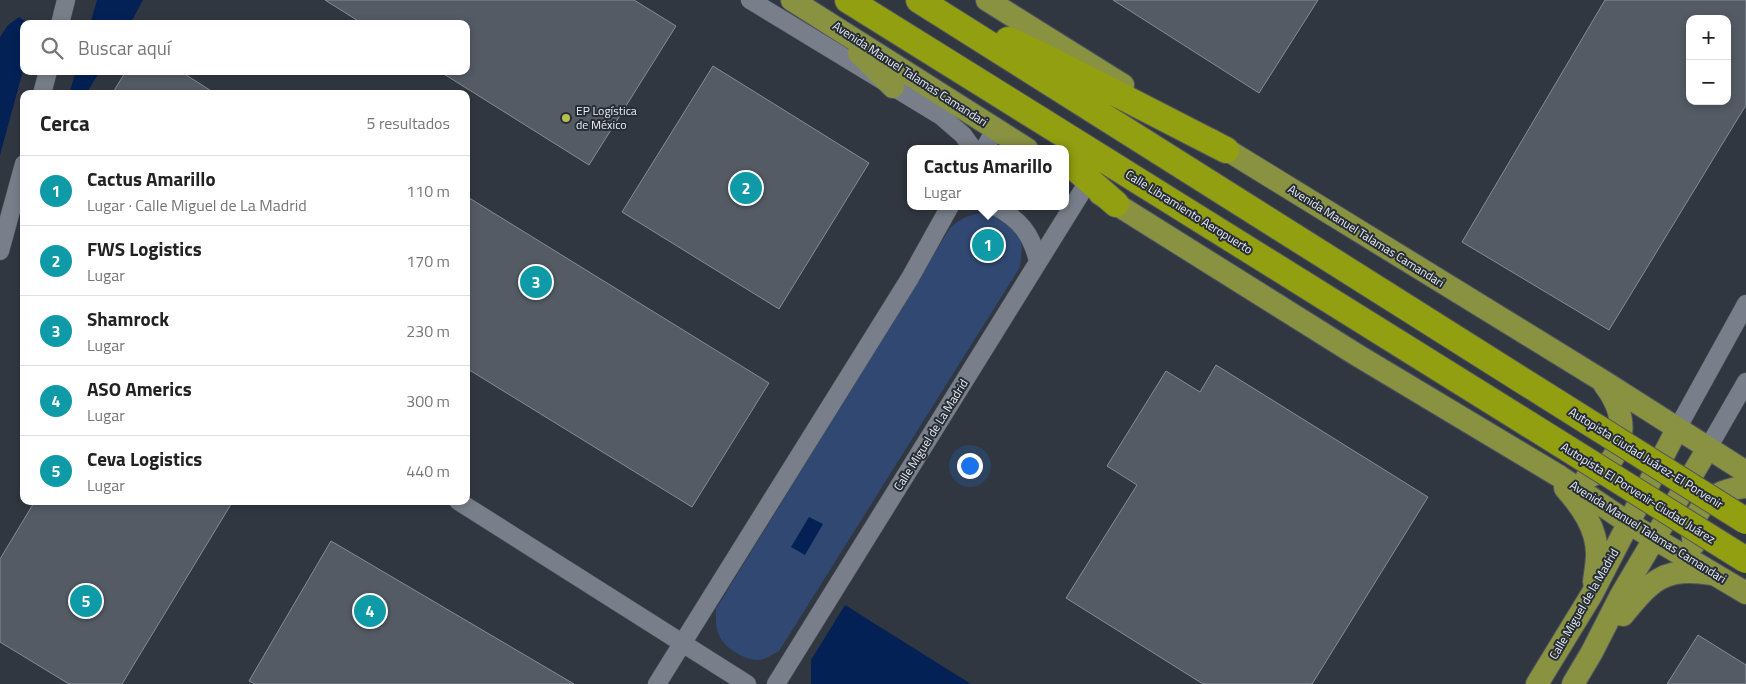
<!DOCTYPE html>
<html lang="es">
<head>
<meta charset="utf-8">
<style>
	:root { --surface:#fff; --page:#f2f2f2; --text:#222; --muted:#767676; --line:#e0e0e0; --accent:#646a34 }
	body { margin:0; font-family:"Titillium Web",sans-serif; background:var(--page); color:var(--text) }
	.controls { position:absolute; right:15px; top:15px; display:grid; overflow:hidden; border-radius:10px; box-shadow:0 2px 8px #0003 }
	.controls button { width:45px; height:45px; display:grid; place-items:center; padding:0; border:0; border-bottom:1px solid var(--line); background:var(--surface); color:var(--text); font:25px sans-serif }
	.you { position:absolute; left:969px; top:465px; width:18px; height:18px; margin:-12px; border:4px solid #fff; border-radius:50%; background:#1a73e8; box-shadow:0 0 0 8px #1a73e833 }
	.badge { display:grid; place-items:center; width:32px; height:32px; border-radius:50%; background:var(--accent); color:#fff; font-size:16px; font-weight:700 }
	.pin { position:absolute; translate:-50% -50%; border:2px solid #fff; box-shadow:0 1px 5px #0006 }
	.popup { position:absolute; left:907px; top:145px; width:162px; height:65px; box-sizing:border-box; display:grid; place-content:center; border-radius:10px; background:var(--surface); filter:drop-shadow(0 1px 4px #0005); font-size:16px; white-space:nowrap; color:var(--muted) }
	.popup b { font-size:19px; color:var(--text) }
	.popup::after { content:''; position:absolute; left:50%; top:100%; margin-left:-10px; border:10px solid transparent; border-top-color:var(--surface) }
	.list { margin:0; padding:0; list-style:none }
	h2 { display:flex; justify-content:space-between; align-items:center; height:65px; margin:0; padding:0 20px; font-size:21px }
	h2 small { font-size:16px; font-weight:400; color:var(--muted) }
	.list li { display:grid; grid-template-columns:32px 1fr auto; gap:15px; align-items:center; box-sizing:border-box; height:70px; padding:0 20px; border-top:1px solid var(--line) }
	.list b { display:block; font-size:19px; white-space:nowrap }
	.list p { margin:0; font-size:16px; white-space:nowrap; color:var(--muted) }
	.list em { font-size:16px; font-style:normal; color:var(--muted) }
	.icon { flex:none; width:28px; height:28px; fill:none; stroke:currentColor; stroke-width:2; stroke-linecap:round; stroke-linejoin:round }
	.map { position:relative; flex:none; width:1746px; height:684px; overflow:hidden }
	.search { position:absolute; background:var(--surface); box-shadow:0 2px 8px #0003; left:20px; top:20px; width:450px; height:55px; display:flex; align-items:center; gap:12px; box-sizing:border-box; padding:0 18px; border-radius:10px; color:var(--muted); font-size:19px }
	.panel { position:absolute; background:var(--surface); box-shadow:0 2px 8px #0003; left:20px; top:90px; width:450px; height:415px; border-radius:10px }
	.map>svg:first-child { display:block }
	.green { fill:#304872 }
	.water { fill:#042156 }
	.building { fill:#545b65; stroke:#858c97; fill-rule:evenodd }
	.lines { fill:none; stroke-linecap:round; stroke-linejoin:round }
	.minor-casing { stroke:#50545d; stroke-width:19 }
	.major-casing { stroke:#50545d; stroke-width:24 }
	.highway-casing { stroke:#50545d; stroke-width:28 }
	.minor { stroke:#787f8a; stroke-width:18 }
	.major { stroke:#889241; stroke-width:22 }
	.highway { stroke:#929f10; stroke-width:26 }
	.highway-bridge-casing { stroke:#50545d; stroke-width:28; stroke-linecap:butt }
	.highway-bridge { stroke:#929f10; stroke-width:26 }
	.poi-dot { fill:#b4c24a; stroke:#272d36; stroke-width:2 }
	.labels { text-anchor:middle; stroke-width:4; stroke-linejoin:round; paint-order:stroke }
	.street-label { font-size:12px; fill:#ebeff5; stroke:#272d36 }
	.poi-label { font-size:12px; fill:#ebeff5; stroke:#272d36; text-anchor:start }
</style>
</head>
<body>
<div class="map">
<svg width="1746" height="684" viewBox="0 0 1746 684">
	<rect width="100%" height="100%" fill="#313741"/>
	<path class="green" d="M982 213H991L1002 217 1018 233 1022 247 1020 267 779 651C773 654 766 659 760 660 746 661 726 649 720 637 715 628 716 619 716 609L950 228C961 218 968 215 982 213Z"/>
	<path class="water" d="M97 0H143L130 24H90Z
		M19 17 29 24H24V67L0 155V37L8 25Z
		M76 71H100L86 94H69Z
		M809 517 823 524 805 555 791 547Z
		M845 605 971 684H811V660Z"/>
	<path class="building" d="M325 0H634L676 26 589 165 439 71H466V24H363Z
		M1113 0H1318L1259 93Z
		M1605 0H1746V105L1609 330 1462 242ZM1690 19H1727V101H1690Z
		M713 66 869 163 779 309 622 212Z
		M126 71H180L216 94H112Z
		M466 196 769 383 692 507 466 368Z
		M1216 365 1428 497 1312 684H1203L1066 598 1137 485 1107 466 1166 371 1200 392Z
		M35 501H233L122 684H69L0 642V559Z
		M331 541 574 684H255L249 681Z
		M1698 635 1746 665V684H1667Z"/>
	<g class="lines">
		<g class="minor-casing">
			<path id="minor" d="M750 0 941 116 963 135 973 149
				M60 24 66 0
				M42 94 48 71
				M984 149 996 129
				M995 206C1020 220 1031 233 1038 261
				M0 251 24 164
				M1677 429 1746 304
				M1708 448 1746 382
				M458 501 747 684
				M657 684 910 278 950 206
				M776 684 1086 185"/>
		</g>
		<g class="major-casing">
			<path id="major" d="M792 0 1027 149
				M987 0 1123 85
				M859 53 893 87
				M1211 140 1603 381 1746 472
				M1100 194 1357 355 1559 476 1630 524 1746 593
				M1587 477C1599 474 1608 466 1614 456 1628 430 1621 406 1604 384
				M1565 488C1581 506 1597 528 1597 554 1597 563 1595 573 1594 582
				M1694 544C1686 510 1715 489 1746 487
				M1623 615C1651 581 1664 566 1711 574
				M1537 684 1592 594 1677 429
				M1573 684 1592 652 1621 595 1708 448"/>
		</g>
		<g class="highway-casing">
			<path id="highway" d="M848 0 1530 425
				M919 0 1547 396
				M1008 40 1043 56 1226 150
				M1066 160 1116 204"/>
		</g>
		<use href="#minor" class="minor"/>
		<use href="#major" class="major"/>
		<use href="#highway" class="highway"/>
		<g class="highway-bridge-casing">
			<path id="highway-bridge" d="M1547 396 1746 521
				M1530 425 1746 560"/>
		</g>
		<use href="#highway-bridge" class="highway-bridge"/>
	</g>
	<circle class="poi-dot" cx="566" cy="118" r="5"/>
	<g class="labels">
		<g class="street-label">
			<text transform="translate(910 74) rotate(33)" y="4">Avenida Manuel Talamas Camandari</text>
			<text transform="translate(1189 212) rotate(32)" y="4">Calle Libramiento Aeropuerto</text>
			<text transform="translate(1366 236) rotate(32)" y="4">Avenida Manuel Talamas Camandari</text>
			<text transform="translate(931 435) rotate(-58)" y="4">Calle Miguel de La Madrid</text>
			<text transform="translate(1646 458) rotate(32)" y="4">Autopista Ciudad Juárez-El Porvenir</text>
			<text transform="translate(1638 493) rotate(32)" y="4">Autopista El Porvenir-Ciudad Juárez</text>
			<text transform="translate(1648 532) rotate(32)" y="4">Avenida Manuel Talamas Camandari</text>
			<text transform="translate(1584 604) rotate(-60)" y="4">Calle Miguel de la Madrid</text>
		</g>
		<g class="poi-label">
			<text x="576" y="115">EP Logística<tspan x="576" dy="14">de México</tspan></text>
		</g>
	</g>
</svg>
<div class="controls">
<button>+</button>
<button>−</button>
</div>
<div class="you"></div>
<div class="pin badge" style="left:988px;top:245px;background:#0f9aa8">1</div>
<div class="popup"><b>Cactus Amarillo</b>Lugar</div>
<div class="pin badge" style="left:746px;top:188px;background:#0f9aa8">2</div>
<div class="pin badge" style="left:536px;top:282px;background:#0f9aa8">3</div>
<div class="pin badge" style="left:370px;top:611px;background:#0f9aa8">4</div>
<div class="pin badge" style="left:86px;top:601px;background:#0f9aa8">5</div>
<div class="search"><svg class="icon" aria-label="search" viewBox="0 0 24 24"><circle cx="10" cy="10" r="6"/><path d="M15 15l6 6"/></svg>Buscar aquí</div>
<section class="panel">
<h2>Cerca<small>5 resultados</small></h2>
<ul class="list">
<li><span class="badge" style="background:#0f9aa8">1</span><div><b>Cactus Amarillo</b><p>Lugar · Calle Miguel de La Madrid</p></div><em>110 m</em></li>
<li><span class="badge" style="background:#0f9aa8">2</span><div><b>FWS Logistics</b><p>Lugar</p></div><em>170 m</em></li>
<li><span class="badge" style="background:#0f9aa8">3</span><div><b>Shamrock</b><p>Lugar</p></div><em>230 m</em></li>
<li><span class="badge" style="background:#0f9aa8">4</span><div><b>ASO Americs</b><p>Lugar</p></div><em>300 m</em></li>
<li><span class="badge" style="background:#0f9aa8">5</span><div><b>Ceva Logistics</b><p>Lugar</p></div><em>440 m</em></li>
</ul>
</section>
</div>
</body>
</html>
